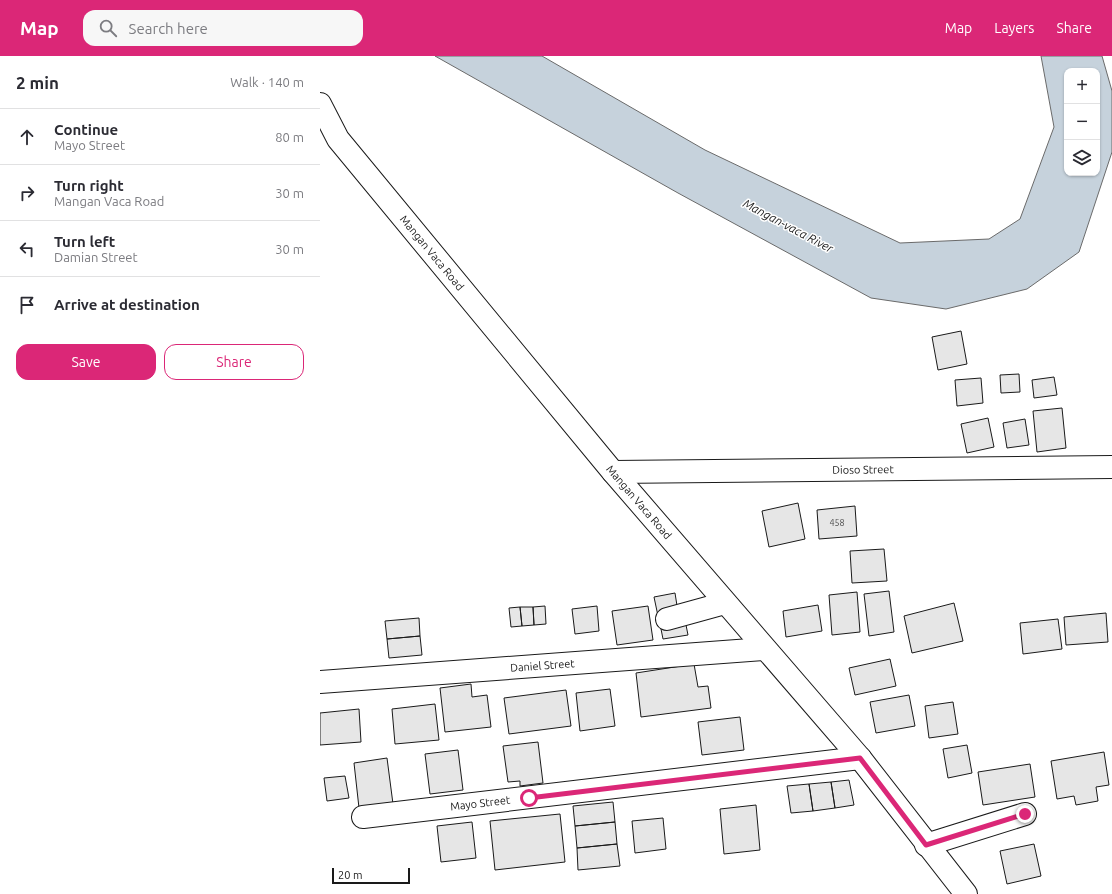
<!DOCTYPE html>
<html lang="en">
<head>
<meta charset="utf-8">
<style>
	:root { --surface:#fff; --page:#f7f7f7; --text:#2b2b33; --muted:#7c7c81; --line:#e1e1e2; --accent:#db2777 }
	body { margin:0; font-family:Ubuntu,sans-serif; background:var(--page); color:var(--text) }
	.controls { position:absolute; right:12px; top:12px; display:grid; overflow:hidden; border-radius:8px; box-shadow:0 1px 3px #0004 }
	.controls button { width:36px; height:36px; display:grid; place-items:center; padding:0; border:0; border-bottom:1px solid var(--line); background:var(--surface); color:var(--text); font:20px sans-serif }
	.scale { position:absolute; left:12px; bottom:10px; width:78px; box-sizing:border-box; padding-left:4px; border:2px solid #1a1a1a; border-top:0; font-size:11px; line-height:14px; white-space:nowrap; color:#1a1a1a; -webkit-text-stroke:3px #fff; paint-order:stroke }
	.stop { position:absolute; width:12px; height:12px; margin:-9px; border:3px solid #db2777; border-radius:50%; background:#fff }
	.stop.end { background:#db2777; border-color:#fff; box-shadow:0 1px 4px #0008 }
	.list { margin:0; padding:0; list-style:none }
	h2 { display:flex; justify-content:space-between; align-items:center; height:52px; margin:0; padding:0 16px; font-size:17px }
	h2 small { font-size:13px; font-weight:400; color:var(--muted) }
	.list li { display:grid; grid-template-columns:26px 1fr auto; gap:12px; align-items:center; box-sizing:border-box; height:56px; padding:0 16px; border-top:1px solid var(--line) }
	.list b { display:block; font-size:15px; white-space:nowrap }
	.list p { margin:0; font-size:13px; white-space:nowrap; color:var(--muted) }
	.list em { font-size:13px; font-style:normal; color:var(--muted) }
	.actions { display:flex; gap:8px; padding:12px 16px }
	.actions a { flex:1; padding:9px 0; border:1px solid var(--accent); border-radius:12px; text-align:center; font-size:14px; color:var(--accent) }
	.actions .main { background:var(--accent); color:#fff }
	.icon { flex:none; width:22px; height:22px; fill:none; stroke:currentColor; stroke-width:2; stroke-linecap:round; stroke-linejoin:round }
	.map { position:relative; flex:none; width:792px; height:838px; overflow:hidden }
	header { display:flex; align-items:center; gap:24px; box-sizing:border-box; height:56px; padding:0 20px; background:var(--accent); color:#fff }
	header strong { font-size:19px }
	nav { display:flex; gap:22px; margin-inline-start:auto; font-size:14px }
	.search { width:280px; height:36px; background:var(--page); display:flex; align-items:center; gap:10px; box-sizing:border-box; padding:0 14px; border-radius:12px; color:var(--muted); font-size:15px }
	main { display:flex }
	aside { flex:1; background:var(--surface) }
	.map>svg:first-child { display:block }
	.water { fill:#c6d2dc; stroke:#6a6a6a; fill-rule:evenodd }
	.building { fill:#e6e6e6; stroke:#1a1a1a }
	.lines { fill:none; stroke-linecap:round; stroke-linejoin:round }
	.minor-casing { stroke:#1a1a1a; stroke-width:24 }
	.minor { stroke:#fff; stroke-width:22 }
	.route { stroke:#db2777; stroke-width:5 }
	.labels { text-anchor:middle; stroke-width:3; stroke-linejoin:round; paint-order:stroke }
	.number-label { font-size:9px; fill:#4d4d4d }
	.street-label { font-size:11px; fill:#1a1a1a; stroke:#fff }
	.water-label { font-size:12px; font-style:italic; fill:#1a1a1a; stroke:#fff }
</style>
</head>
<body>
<header>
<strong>Map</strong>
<div class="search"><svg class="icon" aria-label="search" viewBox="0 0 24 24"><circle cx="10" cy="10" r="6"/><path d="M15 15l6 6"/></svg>Search here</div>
<nav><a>Map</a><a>Layers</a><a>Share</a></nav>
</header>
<main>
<aside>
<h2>2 min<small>Walk · 140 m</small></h2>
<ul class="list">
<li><svg class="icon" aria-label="ahead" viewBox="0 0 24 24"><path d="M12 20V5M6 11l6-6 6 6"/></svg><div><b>Continue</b><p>Mayo Street</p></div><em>80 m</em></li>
<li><svg class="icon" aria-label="right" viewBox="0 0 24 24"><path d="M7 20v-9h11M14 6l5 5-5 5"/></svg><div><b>Turn right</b><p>Mangan Vaca Road</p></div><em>30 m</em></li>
<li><svg class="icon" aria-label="left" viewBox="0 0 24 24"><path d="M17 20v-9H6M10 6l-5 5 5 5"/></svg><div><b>Turn left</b><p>Damian Street</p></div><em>30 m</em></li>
<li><svg class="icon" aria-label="arrive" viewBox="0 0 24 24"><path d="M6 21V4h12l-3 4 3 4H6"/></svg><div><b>Arrive at destination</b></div></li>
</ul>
<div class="actions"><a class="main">Save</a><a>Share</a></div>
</aside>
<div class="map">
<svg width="792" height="838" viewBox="0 0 792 838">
	<rect width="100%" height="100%" fill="#fff"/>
	<path class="water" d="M115 0H222L385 94 580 187 669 183 700 163 734 71 721 0H782L792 35V96L759 196 707 233 626 253 551 242 358 137ZM747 15H777V117H747Z"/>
	<path class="building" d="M641 275 647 308 618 314 612 281Z
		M699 318 700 336 681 337 680 319Z
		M734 321 737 339 714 342 712 324Z
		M661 322 663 347 637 350 635 324Z
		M742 352 746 392 717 396 713 355Z
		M668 362 674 391 647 397 641 368Z
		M705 363 709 389 687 392 683 367Z
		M478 447 485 483 449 491 442 455Z
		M535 450 537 480 499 483 497 454Z
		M564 493 567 525 532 527 530 495Z
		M569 535 574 576 549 580 544 538Z
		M537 536 540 576 512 579 509 539Z
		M355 537 358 556 338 560 334 541Z
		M634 547 643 585 592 597 584 560Z
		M498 549 502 575 466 581 463 555Z
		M225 550 226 568 214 569 213 551Z
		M277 550 279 575 255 578 252 553Z
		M328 550 333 584 297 589 292 555Z
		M200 551 202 570 191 571 189 552Z
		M200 551H213L214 569 202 570Z
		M786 557 788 586 746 589 744 561Z
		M364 559 368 579 343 583 339 563Z
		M99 562 100 580 67 583 65 565Z
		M738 563 742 593 703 598 700 567Z
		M100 580 102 599 69 602 67 583Z
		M570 603 576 630 535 639 529 612Z
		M374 608 378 631 388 630 391 652 321 661 316 617Z
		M151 628 152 641 167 639 171 671 125 676 120 632Z
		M290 633 295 670 260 675 256 637Z
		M246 634 251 670 189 678 184 642Z
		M589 639 595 670 556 677 550 646Z
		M633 646 638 678 609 682 605 650Z
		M115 648 119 684 75 688 72 653Z
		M39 653 41 686 0 689V657Z
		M420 661 424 694 382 699 378 666Z
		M218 686 223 727 200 730V725L188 726 183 690Z
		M647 689 652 717 628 722 623 693Z
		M138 694 143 734 110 738 105 698Z
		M784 696 789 729 776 731 778 745 756 749 754 740 737 743 731 705Z
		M67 702 73 748 39 752 34 707Z
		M710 708 715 741 663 749 658 716Z
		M25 720 29 742 7 745 4 722Z
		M529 724 534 749 515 752 511 726Z
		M511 726 515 752 493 755 489 728Z
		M489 728 493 755 471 757 467 730Z
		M293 746 295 766 255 770 253 750Z
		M436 749 440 794 404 798 400 753Z
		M240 758 245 806 175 814 170 765Z
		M343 762 346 793 315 797 312 765Z
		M152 766 156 802 121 806 117 770Z
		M295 766 297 788 257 792 255 770Z
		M297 788 300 810 258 814 257 792Z
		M714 788 721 820 687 828 680 795Z"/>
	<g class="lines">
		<g class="minor-casing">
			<g id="minor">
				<path id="s1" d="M0 48 18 83 293 416 540 702 646 838"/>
				<path id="s2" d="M293 416 792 411"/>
				<path d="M347 563 405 547"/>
				<path id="s3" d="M0 626 444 593"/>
				<path id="s4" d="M43 761 540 702"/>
				<path d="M606 789 705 758"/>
			</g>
		</g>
		<use href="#minor" class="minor"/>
	</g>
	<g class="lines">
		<path class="route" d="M209 742 540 702 606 789 705 758"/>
	</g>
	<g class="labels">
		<g class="number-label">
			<text x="517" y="470">458</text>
		</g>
		<g class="street-label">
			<text dy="4" stroke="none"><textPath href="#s1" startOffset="187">Mangan Vaca Road</textPath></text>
			<text dy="4" stroke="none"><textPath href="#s2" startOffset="250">Dioso Street</textPath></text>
			<text dy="4" stroke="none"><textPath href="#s1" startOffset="511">Mangan Vaca Road</textPath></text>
			<text dy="4" stroke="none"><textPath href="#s3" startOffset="223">Daniel Street</textPath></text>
			<text dy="4" stroke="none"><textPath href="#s4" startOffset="118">Mayo Street</textPath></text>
		</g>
		<g class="water-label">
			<text transform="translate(468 170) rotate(28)" y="4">Mangan-vaca River</text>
		</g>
	</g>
</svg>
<div class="controls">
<button>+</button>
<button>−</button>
<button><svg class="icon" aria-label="layers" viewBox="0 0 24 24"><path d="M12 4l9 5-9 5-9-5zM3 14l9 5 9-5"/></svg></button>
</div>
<div class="scale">20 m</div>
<div class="stop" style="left:209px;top:742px"></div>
<div class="stop end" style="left:705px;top:758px"></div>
</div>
</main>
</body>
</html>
